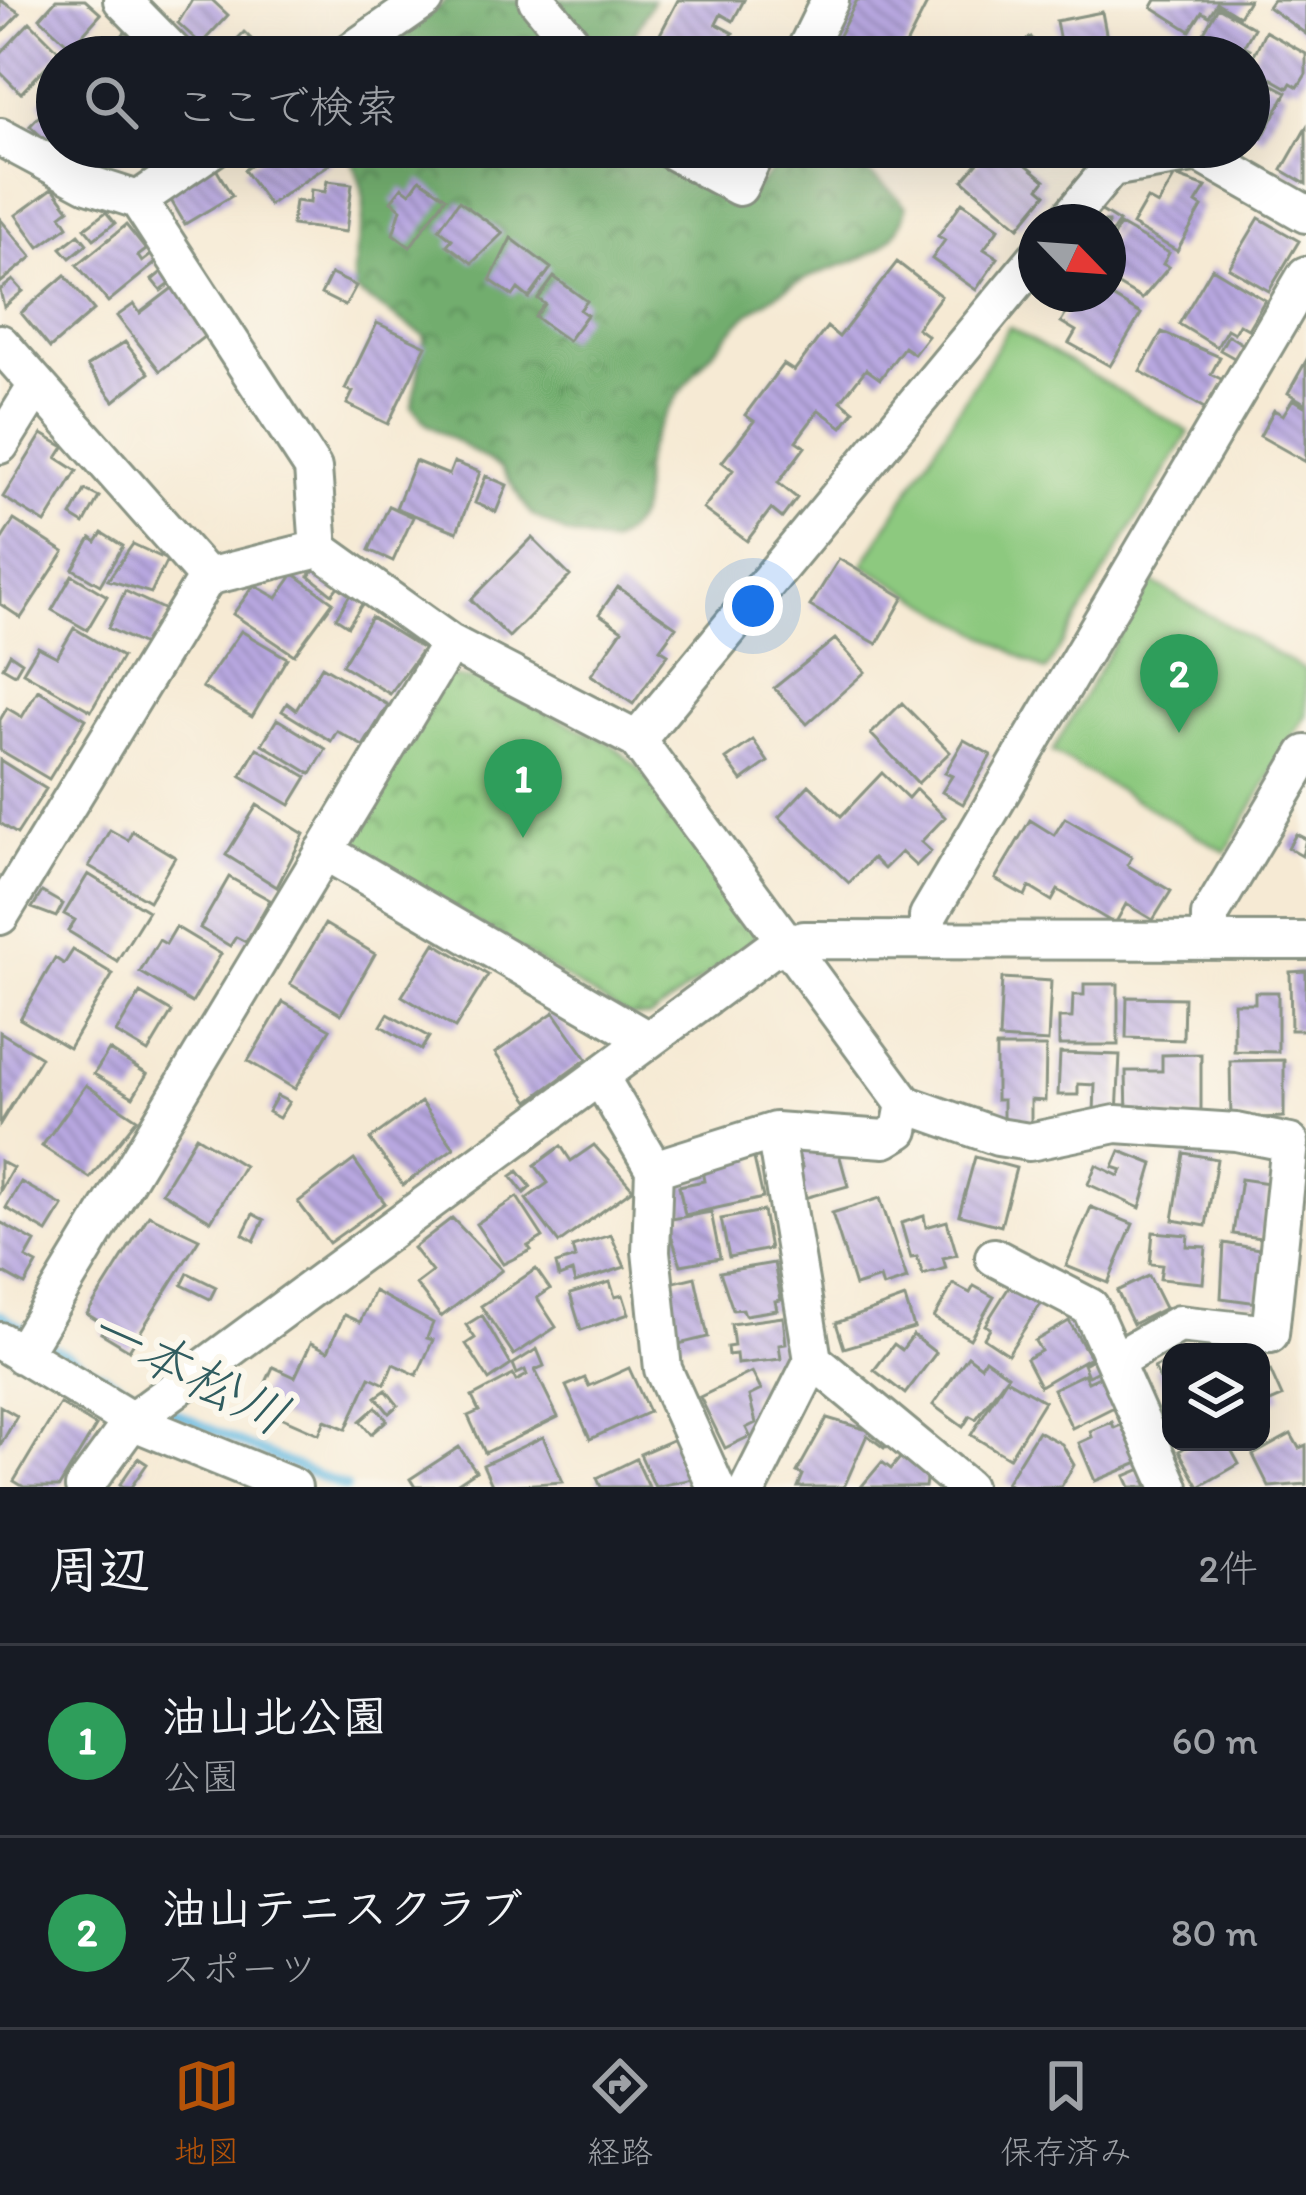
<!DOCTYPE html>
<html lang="ja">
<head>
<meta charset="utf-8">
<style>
	:root { --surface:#171b24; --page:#242831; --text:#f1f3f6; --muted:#9ea1a6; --line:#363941; --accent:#b45309 }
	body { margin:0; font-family:Itim,"Klee One",sans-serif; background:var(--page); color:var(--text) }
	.controls { position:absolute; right:36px; bottom:36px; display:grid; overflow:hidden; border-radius:24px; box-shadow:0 12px 48px #0002 }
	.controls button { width:108px; height:108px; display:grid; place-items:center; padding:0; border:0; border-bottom:3px solid var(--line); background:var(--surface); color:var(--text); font:60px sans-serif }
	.compass { position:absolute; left:1018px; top:204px; width:108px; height:108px; border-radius:50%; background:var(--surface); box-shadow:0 12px 48px #0002; rotate:115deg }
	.you { position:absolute; left:753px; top:606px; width:42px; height:42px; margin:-30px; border:9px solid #fff; border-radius:50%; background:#1a73e8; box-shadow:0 0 0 18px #1a73e833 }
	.badge { display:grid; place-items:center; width:78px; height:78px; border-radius:50%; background:var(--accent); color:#fff; font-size:39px; font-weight:700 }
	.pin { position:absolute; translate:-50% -99px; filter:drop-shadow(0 3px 6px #0008) }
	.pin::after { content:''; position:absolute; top:63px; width:42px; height:36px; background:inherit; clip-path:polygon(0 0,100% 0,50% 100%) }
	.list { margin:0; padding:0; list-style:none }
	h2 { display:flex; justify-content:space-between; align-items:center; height:156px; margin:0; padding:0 48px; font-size:51px }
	h2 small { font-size:39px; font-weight:400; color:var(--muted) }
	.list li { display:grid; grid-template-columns:78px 1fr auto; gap:36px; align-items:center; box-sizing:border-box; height:192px; padding:0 48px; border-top:3px solid var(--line) }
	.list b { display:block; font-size:45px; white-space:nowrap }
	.list p { margin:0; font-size:39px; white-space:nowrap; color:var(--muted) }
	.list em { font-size:39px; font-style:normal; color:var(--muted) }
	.icon { flex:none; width:66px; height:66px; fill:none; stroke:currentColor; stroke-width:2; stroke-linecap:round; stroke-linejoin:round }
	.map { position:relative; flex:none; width:1306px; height:1487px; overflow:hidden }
	.search { position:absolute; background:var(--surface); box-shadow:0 12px 48px #0002; left:36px; right:36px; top:36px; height:132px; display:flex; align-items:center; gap:30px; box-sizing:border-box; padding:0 42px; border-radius:66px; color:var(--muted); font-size:45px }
	.sheet { height:540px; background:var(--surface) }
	nav { display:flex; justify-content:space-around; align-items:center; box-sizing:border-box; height:168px; border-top:3px solid var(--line); background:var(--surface); font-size:33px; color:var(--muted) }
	nav a { display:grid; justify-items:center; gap:6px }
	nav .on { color:var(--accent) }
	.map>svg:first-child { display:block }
	.forest { fill:url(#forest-crowns); stroke:#487551; stroke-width:3 }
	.park { fill:url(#park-crowns); stroke:#56835a; stroke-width:3 }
	.pitch { fill:#8dc97f; stroke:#56835a; stroke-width:3 }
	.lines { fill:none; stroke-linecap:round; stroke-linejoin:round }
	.stream { stroke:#64b8e0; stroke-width:10 }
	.building { fill:url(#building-back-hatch) }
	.minor-casing { stroke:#8a9484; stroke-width:42 }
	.minor { stroke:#fff; stroke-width:36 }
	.labels { text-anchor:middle; stroke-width:12; stroke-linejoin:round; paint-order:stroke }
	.water-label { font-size:54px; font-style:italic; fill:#305c5f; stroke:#fbf7ec }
</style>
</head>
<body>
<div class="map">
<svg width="1306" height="1487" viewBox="0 0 1306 1487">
	<defs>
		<pattern id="forest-crowns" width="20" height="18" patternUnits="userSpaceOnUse" patternTransform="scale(3)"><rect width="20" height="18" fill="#72ad6e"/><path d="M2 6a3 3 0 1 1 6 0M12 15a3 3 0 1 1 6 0" fill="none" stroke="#5d8e5b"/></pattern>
		<pattern id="park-crowns" width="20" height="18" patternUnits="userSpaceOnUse" patternTransform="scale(3)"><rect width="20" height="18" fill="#8dc97f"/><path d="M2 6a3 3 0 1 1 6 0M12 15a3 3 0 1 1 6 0" fill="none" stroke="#73a469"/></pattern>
		<pattern id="building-back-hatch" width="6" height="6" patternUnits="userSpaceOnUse" patternTransform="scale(3)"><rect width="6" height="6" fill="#b8a7e0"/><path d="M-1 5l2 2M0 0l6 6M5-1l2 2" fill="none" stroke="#9589b6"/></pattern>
	</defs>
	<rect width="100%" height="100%" fill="#fbf7ec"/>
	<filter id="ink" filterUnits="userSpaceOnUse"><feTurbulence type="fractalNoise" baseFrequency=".00833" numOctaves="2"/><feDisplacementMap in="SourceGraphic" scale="24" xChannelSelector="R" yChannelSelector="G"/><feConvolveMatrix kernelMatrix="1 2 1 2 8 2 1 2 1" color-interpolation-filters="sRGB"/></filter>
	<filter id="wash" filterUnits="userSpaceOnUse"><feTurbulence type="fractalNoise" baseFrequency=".004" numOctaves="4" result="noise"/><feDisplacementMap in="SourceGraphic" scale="48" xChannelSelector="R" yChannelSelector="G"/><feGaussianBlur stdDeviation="2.7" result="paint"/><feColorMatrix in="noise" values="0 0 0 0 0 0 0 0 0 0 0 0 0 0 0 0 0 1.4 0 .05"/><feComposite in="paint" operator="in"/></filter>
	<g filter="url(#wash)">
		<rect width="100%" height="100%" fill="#f6ead4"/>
		<path class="forest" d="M448 0H653L622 57H368Z
			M345 147H635L725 197 747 198 793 147C833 148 881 176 906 207 895 259 848 259 808 278 782 289 752 308 733 329 703 361 664 408 648 449 632 493 661 511 610 544L567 534 531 514 501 468 427 424 412 406 425 336 355 291C348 225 385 219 345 147Z"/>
		<path class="park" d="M446 677 480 680 611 744 638 767 760 923 751 943 650 1017 627 1016 354 847 351 828Z"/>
		<path class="pitch" d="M1009 327 1189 432 1046 671 863 565Z
			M1150 581 1306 671V714L1226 852 1052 752Z"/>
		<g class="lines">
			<path class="stream" d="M0 1315C118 1390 217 1435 346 1487"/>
		</g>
		<g id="blocks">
			<path class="building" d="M0 0 20 13 0 34Z
				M56 0H85L101 14 71 47 40 18Z
				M192 0H212L228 15 201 44 178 23Z
				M678 0H744L733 21 721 14 716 24 733 33 724 49 708 41 705 48 715 57H648Z
				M857 0H929L900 57H828Z
				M1156 0H1249L1239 16 1217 3 1209 16 1202 12 1190 31 1152 7Z
				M1273 0H1306V34L1268 7Z
				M1218 7 1254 28 1244 46 1250 49 1246 57H1190Z
				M1102 12 1108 44 1062 52 1056 21Z
				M30 22 60 52 21 93 0 72V54Z
				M127 30 154 54 102 57Z
				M1265 31 1306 54V74L1298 87 1291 83 1288 88 1249 66Z
				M244 32 270 57H220Z
				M1031 37 1044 57H1000Z
				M1142 44 1145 57H1091V55Z
				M1249 72 1287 92 1262 138 1249 131Z
				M57 83V140L52 146 30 126 45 110 39 103Z
				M1306 128V184L1282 170Z
				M103 147H133L118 162Z
				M275 147H338L343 155 269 205 244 170Z
				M991 147H1005L1045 180 1039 188 1046 194 1019 227 963 180Z
				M1017 147H1047L1035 162Z
				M212 162 232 196 185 224 165 190Z
				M1175 176 1206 187 1196 203 1202 207 1177 251 1132 225 1147 199 1158 205Z
				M420 179 446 197 410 247 393 234 401 209 391 201 402 187 410 193Z
				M327 181 352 184 346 232 292 225 295 201 310 203 311 190 325 192Z
				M53 188 69 209 61 215 68 226 39 247 16 215Z
				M459 201 503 233 472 263 447 245 452 239 439 229Z
				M962 202 999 228 984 249 998 258 976 290 932 259 945 240 938 236Z
				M1100 210 1119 222 1108 238V222H1092Z
				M106 212 115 223 94 239 85 228Z
				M1259 218 1299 241 1269 291 1229 268Z
				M0 219 32 257 0 283Z
				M126 225 146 250 138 256 142 262 151 255 157 262 108 302 77 265Z
				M1120 225 1169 253 1163 264 1169 267 1142 299 1108 279V246Z
				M79 234 87 244 70 258 61 248Z
				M511 238 551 268 529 298 518 289 513 296 490 280Z
				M897 262 941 296 917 328 928 336 914 354 904 347 880 379 866 369 841 401 854 411 842 427 819 410 796 441 805 447 778 483 797 498 782 518 771 509 747 541 703 509 733 470 722 462 754 421 745 415 783 364 794 371 827 327 839 337Z
				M170 265 179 277 161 291 152 280Z
				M1212 268 1265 300 1248 329 1239 324 1234 333 1227 329 1217 347 1179 324Z
				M331 274 356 286 345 306 321 294Z
				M65 275 94 310 50 348 21 313Z
				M554 277 587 301 580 310 587 315 568 341 535 317 545 304 538 299Z
				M13 280 23 291 4 307 0 290Z
				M179 283 209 333 160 371 117 316 134 304 140 313Z
				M1069 294H1107L1141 314 1110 366 1069 343 1076 331 1061 322 1073 302Z
				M377 323 426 346 388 424 347 404 353 392 345 389Z
				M1162 332 1220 357 1211 374 1223 380 1206 409 1140 371Z
				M1228 335 1244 345 1236 359 1220 350Z
				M125 342 149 373 114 401 87 366Z
				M1306 361V404L1288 393Z
				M1293 399 1306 407V462L1260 436 1274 410 1283 415Z
				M42 434 64 447 57 458 77 471 45 523 3 497Z
				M415 461 449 475 454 462 480 472 457 532 396 508Z
				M486 476 507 485 496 512 475 503Z
				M85 490 99 497 84 524 71 516Z
				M389 506 413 517 393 561 369 550Z
				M14 520 64 552 21 618 0 604V542Z
				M102 533 123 546 100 585 73 569 91 538 96 542Z
				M532 538 570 576 509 637 471 600Z
				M133 544 167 560 151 593 108 580Z
				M839 559 904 597 877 644 810 606Z
				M317 566 340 584 332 594 309 576Z
				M294 574 333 602 294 655 233 614 254 585 277 598Z
				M72 575 107 596 87 630 52 610Z
				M618 587 676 627 660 649 668 654 633 704 591 675 622 630 599 614Z
				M125 591 167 611 150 648 108 628Z
				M351 593 364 601 348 626 336 618Z
				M371 617 423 649 390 694 342 665Z
				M74 628 122 657 91 711 23 672 38 647 57 657Z
				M241 631 287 658 252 717 202 687Z
				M835 639 865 672 807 724 774 688Z
				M10 654 22 662 15 674 3 667Z
				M322 666 388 705 363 746 337 731 331 741 282 711 287 703 296 710Z
				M38 690 86 719 49 779 0 750V720L7 708 22 717Z
				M902 703 950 752 918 783 871 734Z
				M277 719 326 749 311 774 262 744Z
				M753 740 768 762 742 781 726 759Z
				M964 740 991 755 963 804 942 792 952 776 945 773Z
				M257 748 307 777 290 805 241 776Z
				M0 760 46 789 17 834 0 823Z
				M882 773 908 798 916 789 945 817 921 842 931 851 916 866 901 852 884 869 873 858 849 883 779 817 809 785 841 816Z
				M257 805 304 834 277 887 226 855Z
				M1065 818 1132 857 1127 865 1171 891 1153 920 1126 904 1115 924 1058 890 1052 901 1029 887 1025 896 995 879 1030 820 1054 835Z
				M110 830 128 840 132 831 175 857 149 901 89 866Z
				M1296 834 1306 839 1302 856 1288 848Z
				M88 874 148 911 117 961 68 931 75 920 64 914Z
				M229 877 270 900 246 942 236 937 230 946 200 928Z
				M42 892 63 904 56 917 32 908Z
				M325 924 375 954 341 1014 290 984Z
				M176 927 221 954 192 1003 140 972 159 940 166 944Z
				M435 943 488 975 455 1028 402 996Z
				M73 950 113 974 69 1048 20 1019 55 958 64 964Z
				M1306 971V1030H1291L1290 972Z
				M1002 978 1051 981 1048 1042 999 1039Z
				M1084 984H1118V1045H1059V1018H1072L1073 995H1084Z
				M1255 992H1278V1052L1234 1051V1003H1255Z
				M140 993 172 1012 148 1052 116 1033Z
				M1127 997 1184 998 1183 1040 1126 1038Z
				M283 1002 330 1029 295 1089 248 1061Z
				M554 1012 587 1059 529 1101 495 1053Z
				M388 1014 429 1037 421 1050 381 1026Z
				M0 1032 41 1057 0 1124Z
				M996 1047H1046L1045 1101 1031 1100V1125L1003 1124V1100H996Z
				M109 1050 147 1074 133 1097 94 1074Z
				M1060 1053 1120 1055 1117 1115 1094 1114 1095 1085 1078 1084V1095H1058Z
				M1201 1054V1117L1127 1118 1126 1071H1162V1055Z
				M1284 1060V1117L1231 1119 1230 1061Z
				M86 1085 137 1119 90 1178 42 1146Z
				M277 1096 289 1102 279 1118 268 1112Z
				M421 1102 454 1148 403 1185 370 1139Z
				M196 1136 244 1166 211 1221 162 1192Z
				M835 1139 848 1186 797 1200 789 1170 802 1167 797 1150Z
				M594 1145 633 1189 559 1243 526 1199 548 1183 535 1165 561 1146 571 1161Z
				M1120 1151 1153 1164 1140 1208 1088 1184 1096 1165 1119 1176 1122 1170 1113 1167Z
				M1184 1153 1217 1159 1206 1226 1173 1220Z
				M753 1154 763 1198 685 1215 679 1186 704 1181 702 1171 720 1168 719 1161Z
				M975 1157 1016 1168 1001 1226 959 1215Z
				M354 1160 385 1203 329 1243 298 1202Z
				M0 1161 13 1168 0 1191Z
				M518 1171 531 1187 524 1193 511 1176Z
				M1241 1179 1269 1183 1261 1238 1233 1234Z
				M21 1182 63 1206 47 1232 6 1208Z
				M517 1197 543 1237 528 1246 531 1250 503 1264 476 1224Z
				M880 1198 907 1279 883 1287 880 1278 855 1286 832 1213Z
				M1091 1207 1133 1224 1108 1283 1066 1266Z
				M763 1211 770 1249 729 1257 721 1219Z
				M711 1212 720 1258 681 1265 666 1220Z
				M253 1214 264 1220 254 1241 243 1234Z
				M149 1215 199 1239 129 1350 101 1333 106 1326 87 1314Z
				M924 1216 926 1227 947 1221 957 1255 943 1258 946 1268 923 1275 917 1257 911 1258 901 1223Z
				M452 1218 502 1270 441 1317 416 1284 432 1272 413 1248Z
				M0 1222 35 1242 26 1258 37 1264 25 1285 0 1271Z
				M1153 1232 1188 1235 1187 1246 1206 1247 1203 1283 1160 1279 1162 1265 1150 1264Z
				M611 1235 625 1267 575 1283 572 1272 559 1277 556 1264 575 1258 572 1247Z
				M1224 1243 1265 1250 1258 1303 1221 1298Z
				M774 1263 781 1300 775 1301 777 1310 745 1315 743 1309 733 1310 720 1272Z
				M536 1269 550 1289 537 1298 556 1327 514 1355 481 1306Z
				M188 1273 216 1287 210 1299 182 1285Z
				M1149 1276 1165 1308 1133 1324 1117 1291Z
				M695 1277 708 1337 679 1344 666 1284Z
				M610 1282 615 1297 623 1295 629 1314 581 1330 570 1294Z
				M953 1284 970 1293 974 1286 994 1297 970 1339 934 1318Z
				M1011 1284 1041 1303 1008 1354 984 1338 990 1328 985 1325Z
				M374 1291 433 1323 427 1338 433 1340 417 1375 393 1364 385 1384 370 1377 346 1429 325 1420 319 1434 255 1406 273 1367 295 1377 311 1343 328 1351 344 1315 360 1322Z
				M905 1298 914 1328 844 1348 836 1323Z
				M482 1315 511 1365 489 1380 466 1344 475 1338 466 1325Z
				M783 1317 786 1344 779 1345 781 1359 737 1364 736 1354 728 1355 727 1347 734 1346 731 1324Z
				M1069 1321 1090 1357 1040 1386 1026 1359 1041 1351 1035 1341Z
				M913 1335 936 1353 905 1394 874 1370 894 1344 902 1350Z
				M537 1349 544 1366 535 1370 558 1417 485 1453 468 1416 479 1411 472 1397 513 1375 516 1381 527 1375 525 1370 517 1374 513 1364Z
				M1261 1350 1282 1397 1261 1406Z
				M1102 1354 1108 1366 1088 1376 1083 1364Z
				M968 1356 981 1366 985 1359 1008 1375 976 1419 970 1416 963 1427 933 1405Z
				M1171 1360V1402L1154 1368Z
				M629 1368 649 1412 590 1439 566 1386 585 1378 589 1386Z
				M752 1372 761 1390 749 1396 756 1423 746 1428 750 1436 725 1448 700 1397Z
				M1084 1374 1088 1382 1106 1374 1116 1406 1072 1428 1053 1389Z
				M1006 1379 1044 1401 1009 1458 971 1435Z
				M386 1390 398 1405 389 1413 376 1397Z
				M60 1404 96 1426 59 1487H24L14 1481Z
				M0 1406 17 1416 0 1446Z
				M376 1407 387 1420 371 1434 360 1421Z
				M827 1418 864 1429 873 1419 894 1436 884 1448 867 1435 844 1487H798L803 1475 797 1472Z
				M1112 1422 1114 1428 1128 1422 1142 1456 1139 1463 1095 1481 1079 1443 1092 1437 1090 1431Z
				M1038 1431 1062 1444 1074 1465 1061 1487H1013L1006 1483Z
				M1291 1434 1299 1448 1306 1445V1484L1269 1487 1253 1455Z
				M543 1437 563 1482 493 1487 483 1465Z
				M679 1437 693 1479 655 1487 640 1454Z
				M1194 1442H1227L1239 1464 1199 1487 1179 1451Z
				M459 1447 476 1471 452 1487H415L410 1479Z
				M904 1453 927 1472 925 1487H861L882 1462 891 1469Z
				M138 1458 147 1464 131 1487H123L120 1484Z
				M636 1459 649 1487H601L597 1478Z
				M1149 1466 1154 1478 1145 1482 1147 1487H1130L1125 1476Z"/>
		</g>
	</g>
	<g filter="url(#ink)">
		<use href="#blocks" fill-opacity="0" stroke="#8a9484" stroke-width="3"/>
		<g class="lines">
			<g class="minor-casing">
				<path id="minor" d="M122 0 178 57
					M537 0 584 57
					M343 57 425 0
					M802 57 830 0
					M0 137 88 184 138 200 313 468 319 549
					M665 147 739 187 758 147
					M138 200 215 147
					M1066 222 1111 168 1199 153 1306 214
					M0 343 207 577 319 549 450 643 637 740 905 1104 900 1130 885 1139 775 1131 654 1169
					M0 445 36 387
					M637 740 1036 258
					M324 851 648 1040
					M0 916 207 577
					M928 938V916L1306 275
					M1210 941V915L1306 754
					M600 1077 654 1169 651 1251 663 1369 716 1487
					M905 1104 998 1137 1029 1142 1116 1124 1236 1132 1290 1143 1270 1334 1179 1324 1115 1361
					M775 1131 813 1360
					M994 1257 1090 1307 1170 1487
					M0 1341 132 1421 293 1487
					M21 1355 450 643
					M84 1487 132 1421 769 951 804 940 1306 941
					M749 1487 813 1360 966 1487"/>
			</g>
			<use href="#minor" class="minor"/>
		</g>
	</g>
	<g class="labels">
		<g class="water-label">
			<text transform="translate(189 1370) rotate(27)" y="19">一本松川</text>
		</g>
	</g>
</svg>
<div class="controls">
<button><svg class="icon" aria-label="layers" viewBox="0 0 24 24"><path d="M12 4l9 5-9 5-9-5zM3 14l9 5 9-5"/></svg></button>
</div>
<svg class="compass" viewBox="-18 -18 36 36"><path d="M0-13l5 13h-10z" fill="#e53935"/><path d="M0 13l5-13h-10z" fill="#9ea1a6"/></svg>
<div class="you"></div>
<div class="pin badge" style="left:523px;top:838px;background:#2e9e5b">1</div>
<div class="pin badge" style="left:1179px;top:733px;background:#2e9e5b">2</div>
<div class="search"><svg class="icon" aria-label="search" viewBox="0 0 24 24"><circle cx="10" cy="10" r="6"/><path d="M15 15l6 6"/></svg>ここで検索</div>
</div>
<section class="sheet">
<h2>周辺<small>2件</small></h2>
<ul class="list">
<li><span class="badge" style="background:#2e9e5b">1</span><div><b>油山北公園</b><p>公園</p></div><em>60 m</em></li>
<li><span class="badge" style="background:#2e9e5b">2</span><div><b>油山テニスクラブ</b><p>スポーツ</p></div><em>80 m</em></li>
</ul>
</section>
<nav>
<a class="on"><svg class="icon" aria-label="map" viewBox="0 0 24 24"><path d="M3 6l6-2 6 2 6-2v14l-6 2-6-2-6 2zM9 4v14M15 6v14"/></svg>地図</a>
<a><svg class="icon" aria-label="directions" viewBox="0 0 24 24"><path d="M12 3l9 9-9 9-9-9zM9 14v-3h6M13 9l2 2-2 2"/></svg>経路</a>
<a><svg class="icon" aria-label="saved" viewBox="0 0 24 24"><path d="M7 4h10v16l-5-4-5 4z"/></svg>保存済み</a>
</nav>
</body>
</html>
